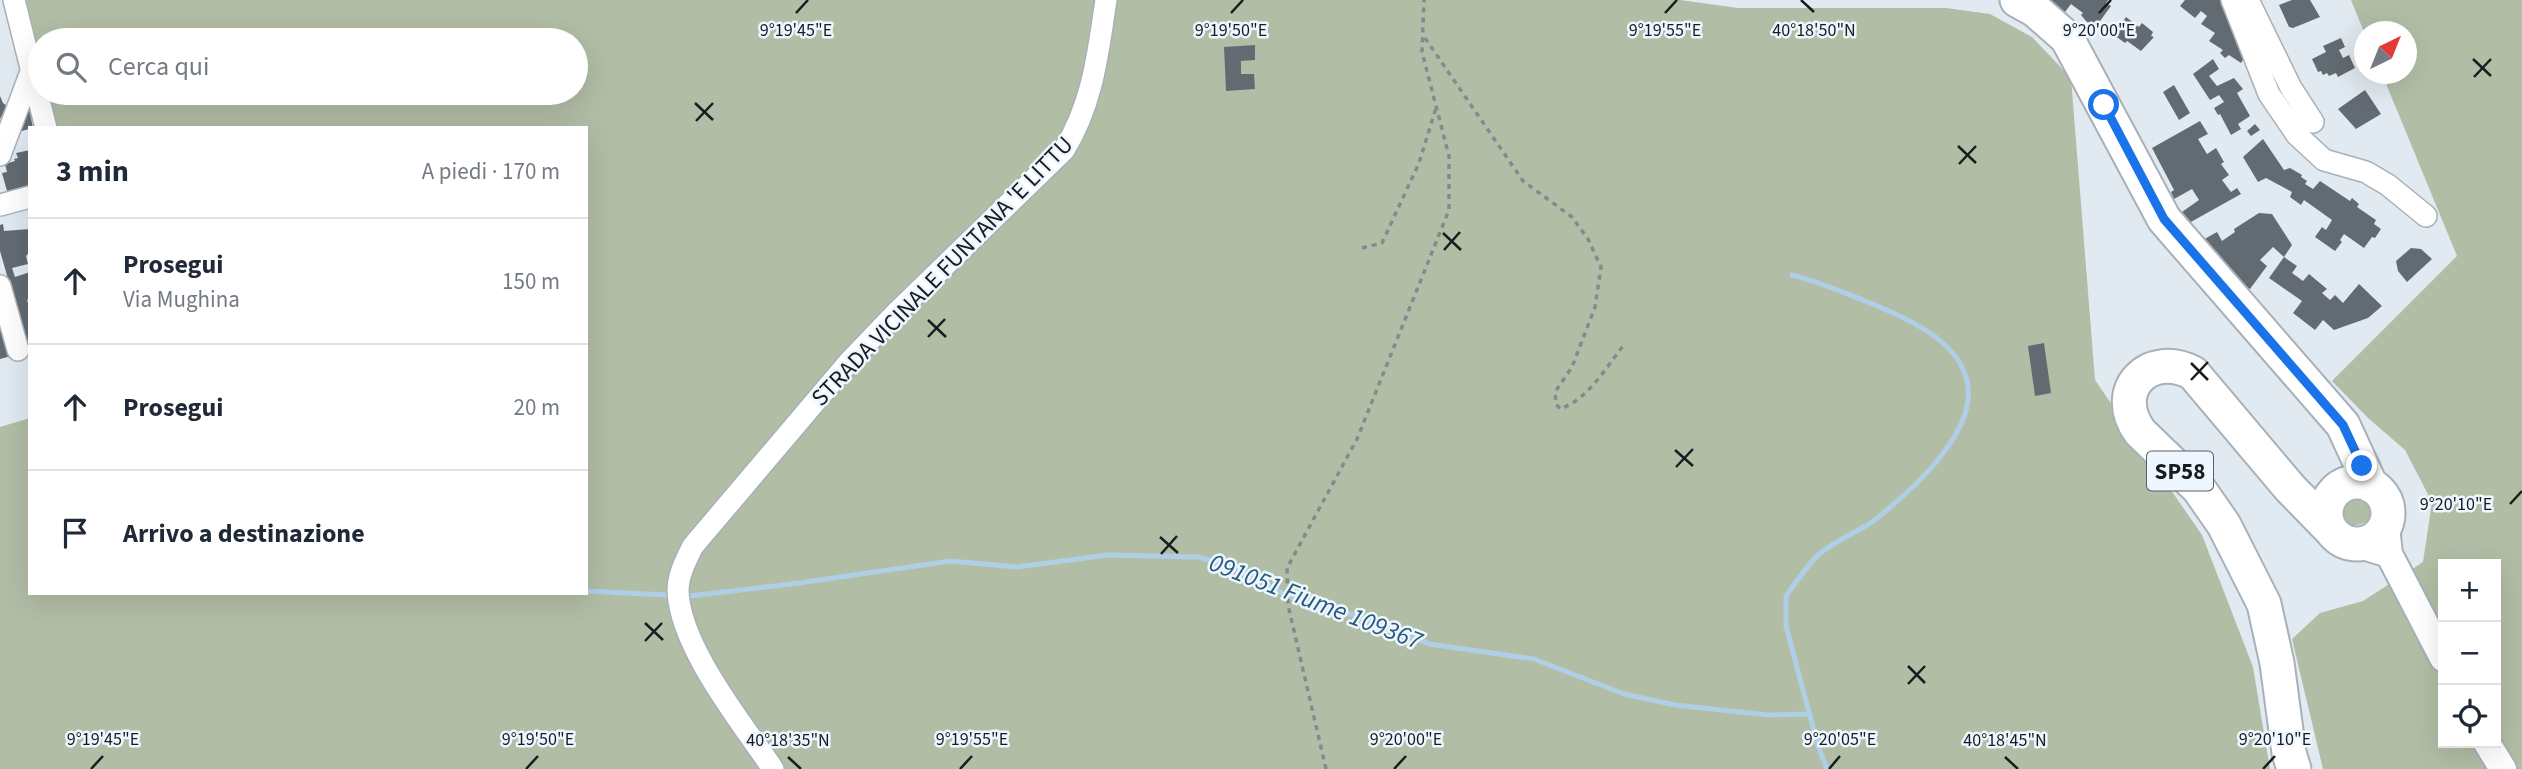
<!DOCTYPE html>
<html lang="it">
<head>
<meta charset="utf-8">
<style>
	:root { --surface:#fff; --page:#f6f6f7; --text:#1f2937; --muted:#747a83; --line:#e0e1e3 }
	body { margin:0; font-family:"Source Sans 3",sans-serif; background:var(--page); color:var(--text) }
	.controls { position:absolute; right:21px; bottom:21px; display:grid; overflow:hidden; border-radius:0px; box-shadow:0 7px 28px #0002 }
	.controls button { width:63px; height:63px; display:grid; place-items:center; padding:0; border:0; border-bottom:2px solid var(--line); background:var(--surface); color:var(--text); font:35px sans-serif }
	.compass { position:absolute; left:2354px; top:21px; width:63px; height:63px; border-radius:50%; background:var(--surface); box-shadow:0 7px 28px #0002; rotate:43deg }
	.stop { position:absolute; width:21px; height:21px; margin:-16px; border:5px solid #1a73e8; border-radius:50%; background:#fff }
	.stop.end { background:#1a73e8; border-color:#fff; box-shadow:0 2px 7px #0008 }
	.list { margin:0; padding:0; list-style:none }
	h2 { display:flex; justify-content:space-between; align-items:center; height:91px; margin:0; padding:0 28px; font-size:30px }
	h2 small { font-size:23px; font-weight:400; color:var(--muted) }
	.list li { display:grid; grid-template-columns:46px 1fr auto; gap:21px; align-items:center; box-sizing:border-box; height:126px; padding:0 28px; border-top:2px solid var(--line) }
	.list b { display:block; font-size:26px; white-space:nowrap }
	.list p { margin:0; font-size:23px; white-space:nowrap; color:var(--muted) }
	.list em { font-size:23px; font-style:normal; color:var(--muted) }
	.icon { flex:none; width:38px; height:38px; fill:none; stroke:currentColor; stroke-width:2; stroke-linecap:round; stroke-linejoin:round }
	.map { position:relative; flex:none; width:2522px; height:769px; overflow:hidden }
	.search { position:absolute; background:var(--surface); box-shadow:0 7px 28px #0002; left:28px; top:28px; width:560px; height:77px; display:flex; align-items:center; gap:18px; box-sizing:border-box; padding:0 24px; border-radius:38px; color:var(--muted); font-size:26px }
	.panel { position:absolute; background:var(--surface); box-shadow:0 7px 28px #0002; left:28px; top:126px; width:560px; height:469px; border-radius:0px }
	.map>svg:first-child { display:block }
	.green { fill:#b2bda6; fill-rule:evenodd }
	.lines { fill:none; stroke-linecap:round; stroke-linejoin:round }
	.stream { stroke:#afcfe7; stroke-width:5 }
	.building { fill:#636b72 }
	.minor-casing { stroke:#a8b0b8; stroke-width:24 }
	.tertiary-casing { stroke:#a8b0b8; stroke-width:30 }
	.primary-casing { stroke:#a8b0b8; stroke-width:37 }
	.path { stroke:#848a8f; stroke-width:3.5; stroke-dasharray:5 5; stroke-linecap:butt }
	.minor { stroke:#fff; stroke-width:21 }
	.tertiary { stroke:#fff; stroke-width:26 }
	.primary { stroke:#fff; stroke-width:33 }
	.route { stroke:#1a73e8; stroke-width:9 }
	.ticks { fill:none; stroke:#191c1f; stroke-width:2.5 }
	.labels { text-anchor:middle; stroke-width:5; stroke-linejoin:round; paint-order:stroke }
	.shield { fill:#eef7ff; stroke:#595e62; stroke-width:2 }
	.shield-label { font-size:23px; font-weight:bold; fill:#191c1f }
	.street-label { font-size:24px; fill:#191c1f; stroke:#eef7ff }
	.water-label { font-size:26px; font-style:italic; fill:#275a7c; stroke:#eef7ff }
	.ticks-label { font-size:18px; text-anchor:middle; fill:#191c1f; stroke:#eef7ff; stroke-width:5; stroke-linejoin:round; paint-order:stroke }
</style>
</head>
<body>
<div class="map">
<svg width="2522" height="769" viewBox="0 0 2522 769">
	<rect width="100%" height="100%" fill="#e1eaf1"/>
	<path class="green" d="M9 0H1680L1738 8H1946L1990 14 2032 37 2071 78 2095 380 2202 535 2253 667 2270 769H0V427L30 418V593H586V128H46ZM40 40H576V93H40Z
		M2351 0H2522V769H2323L2292 639 2320 613 2363 601 2423 562 2432 502 2405 450 2368 418 2332 381 2457 256 2382 74H2406V32H2364ZM2443 564H2496V743H2443Z
		M2350 471 2381 499C2378 518 2363 529 2343 524L2326 502C2326 486 2334 475 2350 471Z"/>
	<g class="lines">
		<path class="stream" d="M1792 275C1824 283 1852 296 1882 308 1914 322 1955 341 1966 377 1980 420 1931 471 1902 497 1891 506 1880 517 1869 524 1853 533 1837 541 1823 551 1808 563 1797 581 1786 596V626L1818 746 1827 769
			M586 591 668 595
			M690 596 799 583 950 561 1017 567 1108 555 1199 557 1233 567 1290 597 1388 625 1429 644 1534 659 1624 694 1675 705 1768 715 1810 714"/>
	</g>
	<path class="building" d="M2049 0H2108L2106 3 2111 6 2095 28 2086 21 2081 15 2083 13 2071 4 2065 12Z
		M2185 0H2223L2246 55 2241 63 2229 55 2225 58 2220 53 2223 50 2209 41 2215 33 2201 24 2207 16 2201 11 2195 18 2180 6Z
		M2292 0H2310L2320 17 2293 28 2289 27 2279 5Z
		M2126 17 2139 27 2142 23 2153 32 2151 36 2154 37 2141 51 2127 41 2125 43 2114 35Z
		M2341 38 2345 47 2339 50 2343 58 2349 55 2355 68 2338 77 2336 73 2329 76 2327 73 2323 75 2321 71 2318 72 2312 59 2326 52 2323 46Z
		M1255 45V60L1241 61V74H1254L1255 89 1226 91 1224 47Z
		M2213 59 2219 69 2209 76 2217 86 2234 78 2243 89 2237 93 2250 116 2238 124 2241 129 2231 135 2220 114 2218 115 2214 108 2224 102 2219 95 2210 100 2193 74Z
		M2174 85 2190 113 2179 120 2163 92Z
		M2365 90 2381 114 2356 129 2338 109Z
		M0 96 3 103 7 106 0 119Z
		M23 105 29 108 33 128 14 133Z
		M2200 121 2208 134 2198 139 2207 154 2216 148 2224 162 2221 164 2229 175 2222 180 2231 192 2237 188 2241 194 2189 223 2182 212 2199 200 2192 189 2174 199 2171 192 2174 190 2152 148Z
		M2255 124 2260 130 2251 136 2247 131Z
		M2263 139 2284 170 2290 168 2302 175 2301 177 2307 181 2305 184 2313 189 2320 181 2350 201 2352 198 2359 204 2357 207 2376 220 2374 224 2381 229 2375 238 2372 237 2364 248 2344 234 2340 240 2342 242 2335 251 2315 237 2322 227 2326 230 2332 220 2304 200 2301 205 2290 197 2292 192 2266 178 2258 182 2243 157Z
		M30 150 29 185 7 191 2 173 7 172 5 164 15 161 14 159 18 158 16 153Z
		M2259 213 2272 214 2292 245 2284 257 2273 247 2260 260 2267 266 2250 289 2244 286 2201 241 2217 232 2222 241 2235 232 2234 229Z
		M3 224 4 231 30 229V252L26 256 28 264 12 268 15 277 30 272V299L27 300 30 309V345H27L0 251V225Z
		M2411 248 2421 249 2432 259 2407 282 2398 271 2396 261Z
		M2284 257 2297 266 2292 273 2303 281 2309 274 2327 289 2322 293 2330 300 2335 295 2343 303 2359 284 2382 306 2368 318 2334 330 2323 320 2315 330 2293 313 2302 301 2269 278Z
		M4 330 11 356 0 359V331Z
		M2044 343 2051 393 2035 396 2028 346Z"/>
	<g class="lines">
		<g class="minor-casing">
			<path id="minor" d="M14 0 46 128
				M2232 0 2269 94 2297 135 2324 160 2366 172 2388 185 2426 216
				M2248 0 2291 88 2313 122
				M0 155 32 69
				M0 205 30 197
				M0 286 18 350
				M773 769C742 723 680 647 678 591 678 575 686 560 693 546L849 362 896 313 1064 150C1093 103 1098 53 1106 0"/>
		</g>
		<g class="tertiary-casing">
			<path id="tertiary" d="M2386 527 2389 554 2443 658
				M2360 545 2389 554
				M2487 743 2503 769"/>
		</g>
		<g class="primary-casing">
			<path id="primary" d="M2017 0 2035 10 2067 38 2164 219 2343 425 2371 486
				M2326 513a31 31 0 1 1 62 0a31 31 0 1 1-62 0Z
				M2294 769 2289 753 2277 663 2264 604 2224 525 2199 489 2140 432C2110 391 2148 350 2193 373L2290 488 2330 529"/>
		</g>
		<path class="path" d="M1425 38 1523 181 1572 217 1588 239 1601 267 1595 307 1572 367 1555 392 1556 404 1560 409C1588 399 1605 369 1623 346
			M1362 248 1382 243 1419 163 1436 108
			M1326 769 1288 605 1287 568 1357 439 1449 210V156L1422 52 1424 0"/>
		<use href="#minor" class="minor"/>
		<use href="#tertiary" class="tertiary"/>
		<use href="#primary" class="primary"/>
	</g>
	<g class="lines">
		<path class="route" d="M2104 105 2164 219 2343 425 2362 466"/>
	</g>
	<path class="ticks" d="M1801 0 1814 12M796 13 808 0M1231 13 1243 0M1665 13 1677 0M2099 13 2111 0M2473 59 2491 76M2474 77 2491 59M695 103 713 120M696 121 713 103M1958 146 1976 163M1959 164 1976 146M1443 233 1461 250M1444 250 1460 232M928 320 946 337M928 337 945 319M2191 363 2208 380M2191 380 2208 362M1675 450 1693 466M1676 467 1693 449M2510 504 2522 491M1160 537 1178 553M1161 554 1177 536M645 623 663 640M645 641 662 623M1908 666 1925 683M1908 684 1925 666M788 757 801 769M2005 757 2018 769M91 769 103 756M526 769 538 756M960 769 972 756M1394 769 1406 756M1829 769 1840 756M2263 769 2275 756"/>
	<g class="labels">
		<rect class="shield" x="2147" y="451.5" width="66" height="39" rx="5"/>
		<g class="shield-label">
			<text x="2180" y="479">SP58</text>
		</g>
		<g class="street-label">
			<text transform="translate(942 271) rotate(-46)" y="8">STRADA VICINALE FUNTANA 'E LITTU</text>
		</g>
		<g class="water-label">
			<text transform="translate(1316 601) rotate(21)" y="9">091051 Fiume 109367</text>
		</g>
	</g>
	<g class="ticks-label">
		<text x="1814" y="36">40°18'50"N</text>
		<text x="1665" y="36">9°19'55"E</text>
		<text x="796" y="36">9°19'45"E</text>
		<text x="1231" y="36">9°19'50"E</text>
		<text x="2099" y="36">9°20'00"E</text>
		<text x="2456" y="510">9°20'10"E</text>
		<text x="103" y="745">9°19'45"E</text>
		<text x="538" y="745">9°19'50"E</text>
		<text x="972" y="745">9°19'55"E</text>
		<text x="1406" y="745">9°20'00"E</text>
		<text x="1840" y="745">9°20'05"E</text>
		<text x="2275" y="745">9°20'10"E</text>
		<text x="788" y="746">40°18'35"N</text>
		<text x="2005" y="746">40°18'45"N</text>
	</g>
</svg>
<div class="controls">
<button>+</button>
<button>−</button>
<button><svg class="icon" aria-label="locate" viewBox="0 0 24 24"><circle cx="12" cy="12" r="6"/><path d="M12 2v4M12 18v4M2 12h4M18 12h4"/></svg></button>
</div>
<svg class="compass" viewBox="-18 -18 36 36"><path d="M0-13l5 13h-10z" fill="#e53935"/><path d="M0 13l5-13h-10z" fill="#747a83"/></svg>
<div class="stop" style="left:2104px;top:105px"></div>
<div class="stop end" style="left:2362px;top:466px"></div>
<div class="search"><svg class="icon" aria-label="search" viewBox="0 0 24 24"><circle cx="10" cy="10" r="6"/><path d="M15 15l6 6"/></svg>Cerca qui</div>
<section class="panel">
<h2>3 min<small>A piedi · 170 m</small></h2>
<ul class="list">
<li><svg class="icon" aria-label="ahead" viewBox="0 0 24 24"><path d="M12 20V5M6 11l6-6 6 6"/></svg><div><b>Prosegui</b><p>Via Mughina</p></div><em>150 m</em></li>
<li><svg class="icon" aria-label="ahead" viewBox="0 0 24 24"><path d="M12 20V5M6 11l6-6 6 6"/></svg><div><b>Prosegui</b></div><em>20 m</em></li>
<li><svg class="icon" aria-label="arrive" viewBox="0 0 24 24"><path d="M6 21V4h12l-3 4 3 4H6"/></svg><div><b>Arrivo a destinazione</b></div></li>
</ul>
</section>
</div>
</body>
</html>
